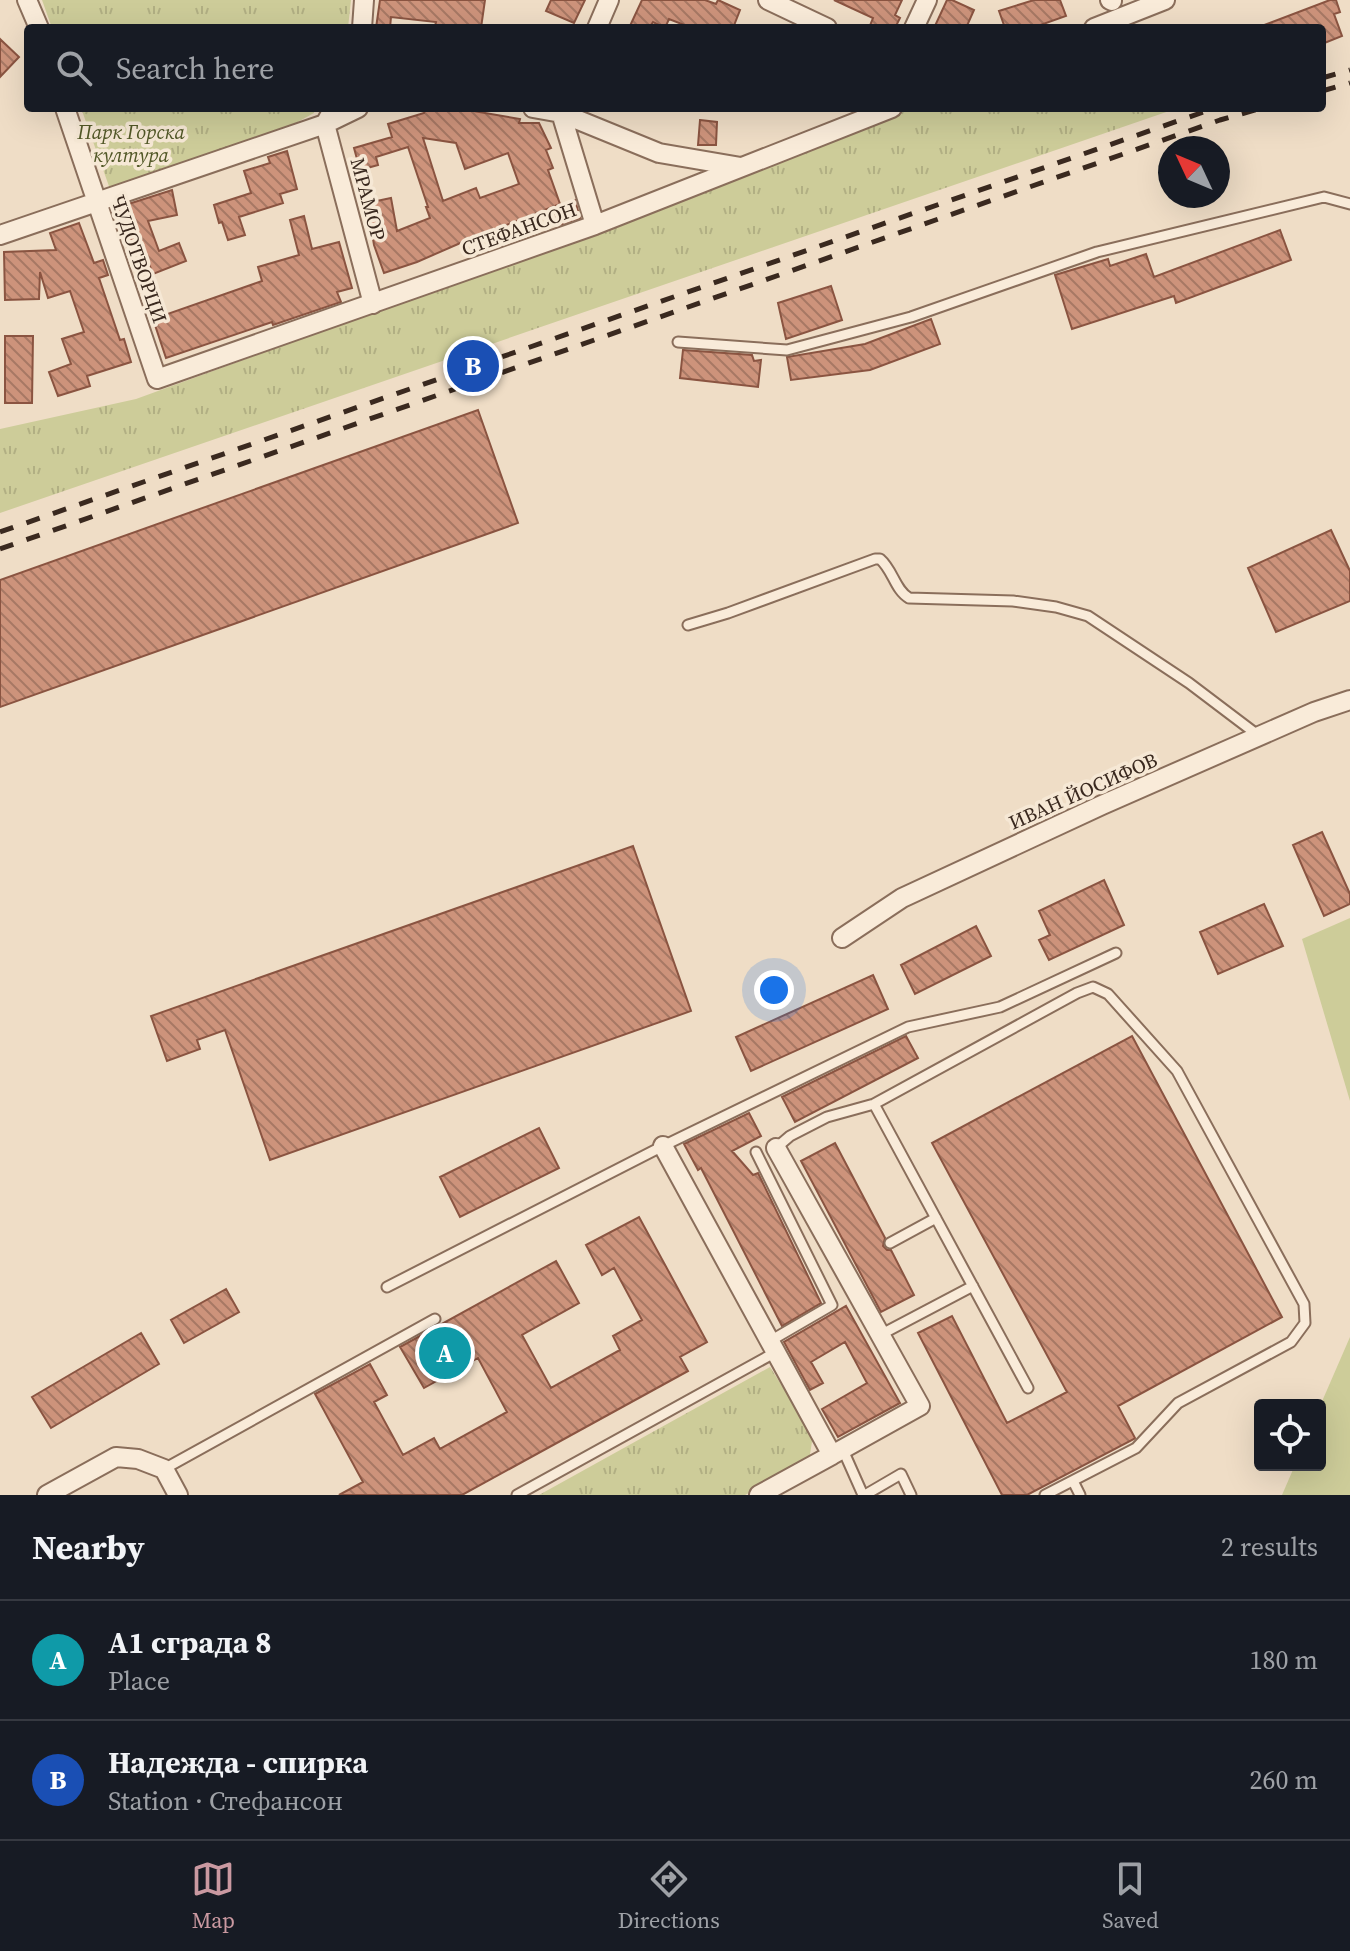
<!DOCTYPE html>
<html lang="en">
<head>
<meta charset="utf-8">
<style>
	:root { --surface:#171b24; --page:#242831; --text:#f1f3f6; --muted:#9ea1a6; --line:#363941; --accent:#ca99a1 }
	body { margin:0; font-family:"Source Serif 4",serif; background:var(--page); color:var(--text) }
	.controls { position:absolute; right:24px; bottom:24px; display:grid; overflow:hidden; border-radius:8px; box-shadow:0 8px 32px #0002 }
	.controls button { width:72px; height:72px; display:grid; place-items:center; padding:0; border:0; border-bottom:2px solid var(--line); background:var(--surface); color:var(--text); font:40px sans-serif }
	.compass { position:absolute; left:1158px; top:136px; width:72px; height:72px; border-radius:50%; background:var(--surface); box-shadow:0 8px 32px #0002; rotate:314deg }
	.you { position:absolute; left:774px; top:990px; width:28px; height:28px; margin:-20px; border:6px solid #fff; border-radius:50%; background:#1a73e8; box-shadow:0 0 0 12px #1a73e833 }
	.badge { display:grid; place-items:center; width:52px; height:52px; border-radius:50%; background:var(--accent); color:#fff; font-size:26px; font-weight:700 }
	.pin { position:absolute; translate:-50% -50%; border:4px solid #fff; box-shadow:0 2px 8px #0006 }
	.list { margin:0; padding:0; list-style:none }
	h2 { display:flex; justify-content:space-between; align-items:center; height:104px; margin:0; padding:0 32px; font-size:34px }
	h2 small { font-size:26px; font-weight:400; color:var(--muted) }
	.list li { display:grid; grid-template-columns:52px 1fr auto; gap:24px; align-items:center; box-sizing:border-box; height:120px; padding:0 32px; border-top:2px solid var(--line) }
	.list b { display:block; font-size:30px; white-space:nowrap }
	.list p { margin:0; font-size:26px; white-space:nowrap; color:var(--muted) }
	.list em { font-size:26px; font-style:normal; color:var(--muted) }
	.icon { flex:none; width:44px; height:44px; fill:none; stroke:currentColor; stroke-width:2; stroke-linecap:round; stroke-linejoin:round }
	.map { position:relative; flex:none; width:1350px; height:1495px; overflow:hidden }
	.search { position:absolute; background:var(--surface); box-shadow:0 8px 32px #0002; left:24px; right:24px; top:24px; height:88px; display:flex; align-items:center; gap:20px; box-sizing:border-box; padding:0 28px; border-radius:8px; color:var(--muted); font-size:30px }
	.sheet { height:344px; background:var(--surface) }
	nav { display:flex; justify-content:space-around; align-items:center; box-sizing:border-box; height:112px; border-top:2px solid var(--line); background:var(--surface); font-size:22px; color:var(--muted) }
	nav a { display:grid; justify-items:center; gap:4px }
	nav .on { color:var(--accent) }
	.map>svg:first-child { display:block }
	.grass { fill:#cdcc99 }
	.park { fill:url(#park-tufts) }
	.building { fill:url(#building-back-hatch); stroke:#8a5441; stroke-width:2; fill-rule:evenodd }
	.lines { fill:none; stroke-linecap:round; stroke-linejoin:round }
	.service-casing { stroke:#8a6e5b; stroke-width:13 }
	.minor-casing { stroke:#8a6e5b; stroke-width:22 }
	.service { stroke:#f9ebd9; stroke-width:9 }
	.minor { stroke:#f9ebd9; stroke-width:18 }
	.rail { stroke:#3a291f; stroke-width:5; stroke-dasharray:14 14; stroke-linecap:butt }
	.labels { text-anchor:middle; stroke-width:7; stroke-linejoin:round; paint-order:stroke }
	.park-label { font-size:20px; font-style:italic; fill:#515726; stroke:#f6e8d5 }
	.street-label { font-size:20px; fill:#3a291f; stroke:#f6e8d5 }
</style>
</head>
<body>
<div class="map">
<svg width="1350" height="1495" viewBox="0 0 1350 1495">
	<defs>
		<pattern id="park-tufts" width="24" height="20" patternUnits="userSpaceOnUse" patternTransform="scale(2)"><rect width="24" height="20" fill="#cdcc99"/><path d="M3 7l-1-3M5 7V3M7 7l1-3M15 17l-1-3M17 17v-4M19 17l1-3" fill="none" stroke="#b1af83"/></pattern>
		<pattern id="building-back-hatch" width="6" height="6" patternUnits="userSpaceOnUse" patternTransform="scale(2)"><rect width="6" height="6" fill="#cd937b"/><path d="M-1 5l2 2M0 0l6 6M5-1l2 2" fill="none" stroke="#a77864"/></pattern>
	</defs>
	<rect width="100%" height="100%" fill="#efddc6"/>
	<path class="grass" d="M1350 918V1101L1302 939Z
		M1350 1337V1495H1282L1295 1465H1320V1406Z"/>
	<path class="park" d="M42 0H351L348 28H52Z
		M81 108H315L314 113 285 129 110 189Z
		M906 108H1178L0 513V429L136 399 555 246Z
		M770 1367 813 1435 809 1461 745 1495H539Z"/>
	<path class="building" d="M380 0H485L481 28 435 26 436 22 391 17 390 28H376Z
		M551 0H585L574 23 546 11Z
		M642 0H705L716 4 718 0 740 10 733 28H692L669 19 665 28 653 22 649 28H629Z
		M834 0H902L895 15 900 18 895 28H869L873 18Z
		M947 0H952L974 10 966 28H934Z
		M1034 0H1060L1066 16 1032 28H1005L999 11Z
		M1330 0H1336L1340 12 1334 14 1342 36 1322 44V28H1259V27Z
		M0 39 19 57 0 77Z
		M425 108H456L520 119 519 123H539L551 148 546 150 553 168 548 170 560 204 465 241 417 262 384 273 374 245 367 203 391 198 397 231 430 218 426 207H428L408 147 376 157 378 165 360 170 354 148 392 137 388 124 424 113ZM423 138 456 143 465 169 508 153 519 184 480 198 476 188 443 201Z
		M700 120 717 122 716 145H698Z
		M287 151 297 189 280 194 283 203 239 217 245 235 228 240 222 222 219 223 214 205 251 193 244 171 270 163 268 157Z
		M172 190 177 215 148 221 159 251 179 243 186 261 153 274 144 251 131 256 113 209Z
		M575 200 580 218 560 225 553 208Z
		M304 216 312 249 339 242 352 288 337 292 341 302 273 325 272 322 166 358 153 319 262 281 258 267 299 255 290 220Z
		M79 223 94 263 103 260 108 275 99 278 120 340 124 339 131 362 87 376 90 386 58 396 49 372 71 364 62 339 84 332 70 291 48 298 40 272 39 299 5 300 4 252 56 250 50 233Z
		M1280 230 1291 260 1176 303 1174 296 1072 329 1055 275 1108 259 1110 266 1146 254 1154 277Z
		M831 286 842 320 786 339 778 303Z
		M931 319 940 344 870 370 791 380 787 357 865 344Z
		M5 336H33L32 403H5Z
		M683 350 752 355 754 361 761 360 758 387 680 378Z
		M478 410 518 523 0 707V580Z
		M1331 530 1350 571V601L1276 632 1248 568Z
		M1322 832 1350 894V904L1324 916 1293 845Z
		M633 846 691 1011 270 1160 225 1030 197 1040 200 1049 167 1061 151 1016Z
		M1104 880 1124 925 1049 960 1039 940 1050 935 1039 911Z
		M1264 904 1283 946 1218 974 1200 932Z
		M976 926 991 956 915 994 901 965Z
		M873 975 888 1009 751 1071 736 1037Z
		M906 1036 918 1058 795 1122 782 1097Z
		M1132 1036 1282 1317 1118 1406 1135 1438 1134 1439 1027 1495H1002L918 1333 952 1316 1007 1423 1067 1392 932 1143Z
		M749 1113 761 1136 732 1151 753 1175 758 1173 821 1303 782 1326 701 1168 698 1170 684 1144Z
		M539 1128 559 1168 460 1217 440 1177Z
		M835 1143 885 1238 883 1246 887 1250H891L914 1295 881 1312 801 1161Z
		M639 1217 707 1342 680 1357 688 1371 462 1495H339L363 1482 315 1394 370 1364 387 1395 374 1402 403 1455 434 1438 440 1449 507 1412 478 1358 424 1388 400 1347 556 1261 579 1303 522 1335 551 1388 620 1350 613 1336 642 1320 614 1268 602 1275 586 1245Z
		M226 1289 239 1312 184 1343 171 1320Z
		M846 1306 900 1403 838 1437 822 1409 867 1383 845 1342 811 1362 823 1383 810 1390 784 1342Z
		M141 1333 159 1364 51 1428 32 1397Z"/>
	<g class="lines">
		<g class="service-casing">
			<path id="service" d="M678 342 787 350 911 317 1097 252 1324 197 1350 204
				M688 625 728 613 875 559H880C893 570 895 590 909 598L1013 601 1056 607 1088 616 1189 683 1259 736
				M874 1104 1028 1388
				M776 1148 790 1136 827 1117 874 1104 1077 993 1093 987 1108 994 1177 1071 1304 1304 1305 1323 1291 1342 1178 1403 1136 1448 1045 1495
				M756 1152 832 1305 770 1341
				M890 1243 936 1218
				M387 1287 663 1146 908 1027 1000 1007 1116 953
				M880 1335 973 1286
				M843 1450 863 1495
				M164 1469 435 1319
				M1073 1481 1080 1495
				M517 1495 776 1352
				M865 1495 901 1474 911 1495"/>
		</g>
		<g class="minor-casing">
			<path id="minor" d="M27 0 39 28
				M768 0 827 28
				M1110 0 1112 1
				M362 28 364 0
				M597 28 609 0
				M914 28 927 0
				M1094 28 1165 0
				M65 108 157 379 595 225 892 108
				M533 108 561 113 659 153 741 167
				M563 108 561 113 595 225
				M330 115 325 124 373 304
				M0 235 325 124 358 108
				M842 938 902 898 1102 805 1314 712 1350 700
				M663 1146 832 1455 759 1495
				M776 1148 920 1406 832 1455
				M47 1495 116 1457 138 1459 164 1469 178 1495"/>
		</g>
		<use href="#service" class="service"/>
		<use href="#minor" class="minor"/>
		<path class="rail" d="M1322 78 1350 70
			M1322 91 1350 83
			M0 532 1215 108
			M0 549 1220 120 1262 108"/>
	</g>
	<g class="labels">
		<g class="park-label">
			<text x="131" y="139">Парк Горска<tspan x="131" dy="23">култура</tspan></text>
		</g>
		<g class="street-label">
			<text transform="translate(368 199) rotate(75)" y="7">МРАМОР</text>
			<text transform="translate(519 229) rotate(-20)" y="7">СТЕФАНСОН</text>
			<text transform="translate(139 259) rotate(71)" y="7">ЧУДОТВОРЦИ</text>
			<text transform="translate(1083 791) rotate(-24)" y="7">ИВАН ЙОСИФОВ</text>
		</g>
	</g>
</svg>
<div class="controls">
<button><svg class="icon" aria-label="locate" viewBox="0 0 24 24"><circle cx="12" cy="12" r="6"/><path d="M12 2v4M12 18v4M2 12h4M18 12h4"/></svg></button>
</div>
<svg class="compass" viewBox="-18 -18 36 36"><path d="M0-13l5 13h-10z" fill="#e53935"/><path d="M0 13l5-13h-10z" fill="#9ea1a6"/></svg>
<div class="you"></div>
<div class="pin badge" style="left:445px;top:1353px;background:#0f9aa8">A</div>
<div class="pin badge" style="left:473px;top:366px;background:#1a4fb4">B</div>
<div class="search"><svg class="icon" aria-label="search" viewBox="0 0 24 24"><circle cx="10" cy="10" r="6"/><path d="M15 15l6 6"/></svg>Search here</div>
</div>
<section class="sheet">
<h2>Nearby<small>2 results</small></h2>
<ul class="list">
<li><span class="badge" style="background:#0f9aa8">A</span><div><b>А1 сграда 8</b><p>Place</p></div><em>180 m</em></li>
<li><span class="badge" style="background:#1a4fb4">B</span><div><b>Надежда - спирка</b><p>Station · Стефансон</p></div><em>260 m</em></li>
</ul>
</section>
<nav>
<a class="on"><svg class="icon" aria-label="map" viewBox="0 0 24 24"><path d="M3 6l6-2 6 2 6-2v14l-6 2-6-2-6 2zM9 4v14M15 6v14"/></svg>Map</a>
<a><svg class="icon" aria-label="directions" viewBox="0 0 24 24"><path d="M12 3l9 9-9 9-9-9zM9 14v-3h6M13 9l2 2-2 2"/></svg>Directions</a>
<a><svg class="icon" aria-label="saved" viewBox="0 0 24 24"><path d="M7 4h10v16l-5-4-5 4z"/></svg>Saved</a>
</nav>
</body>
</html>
